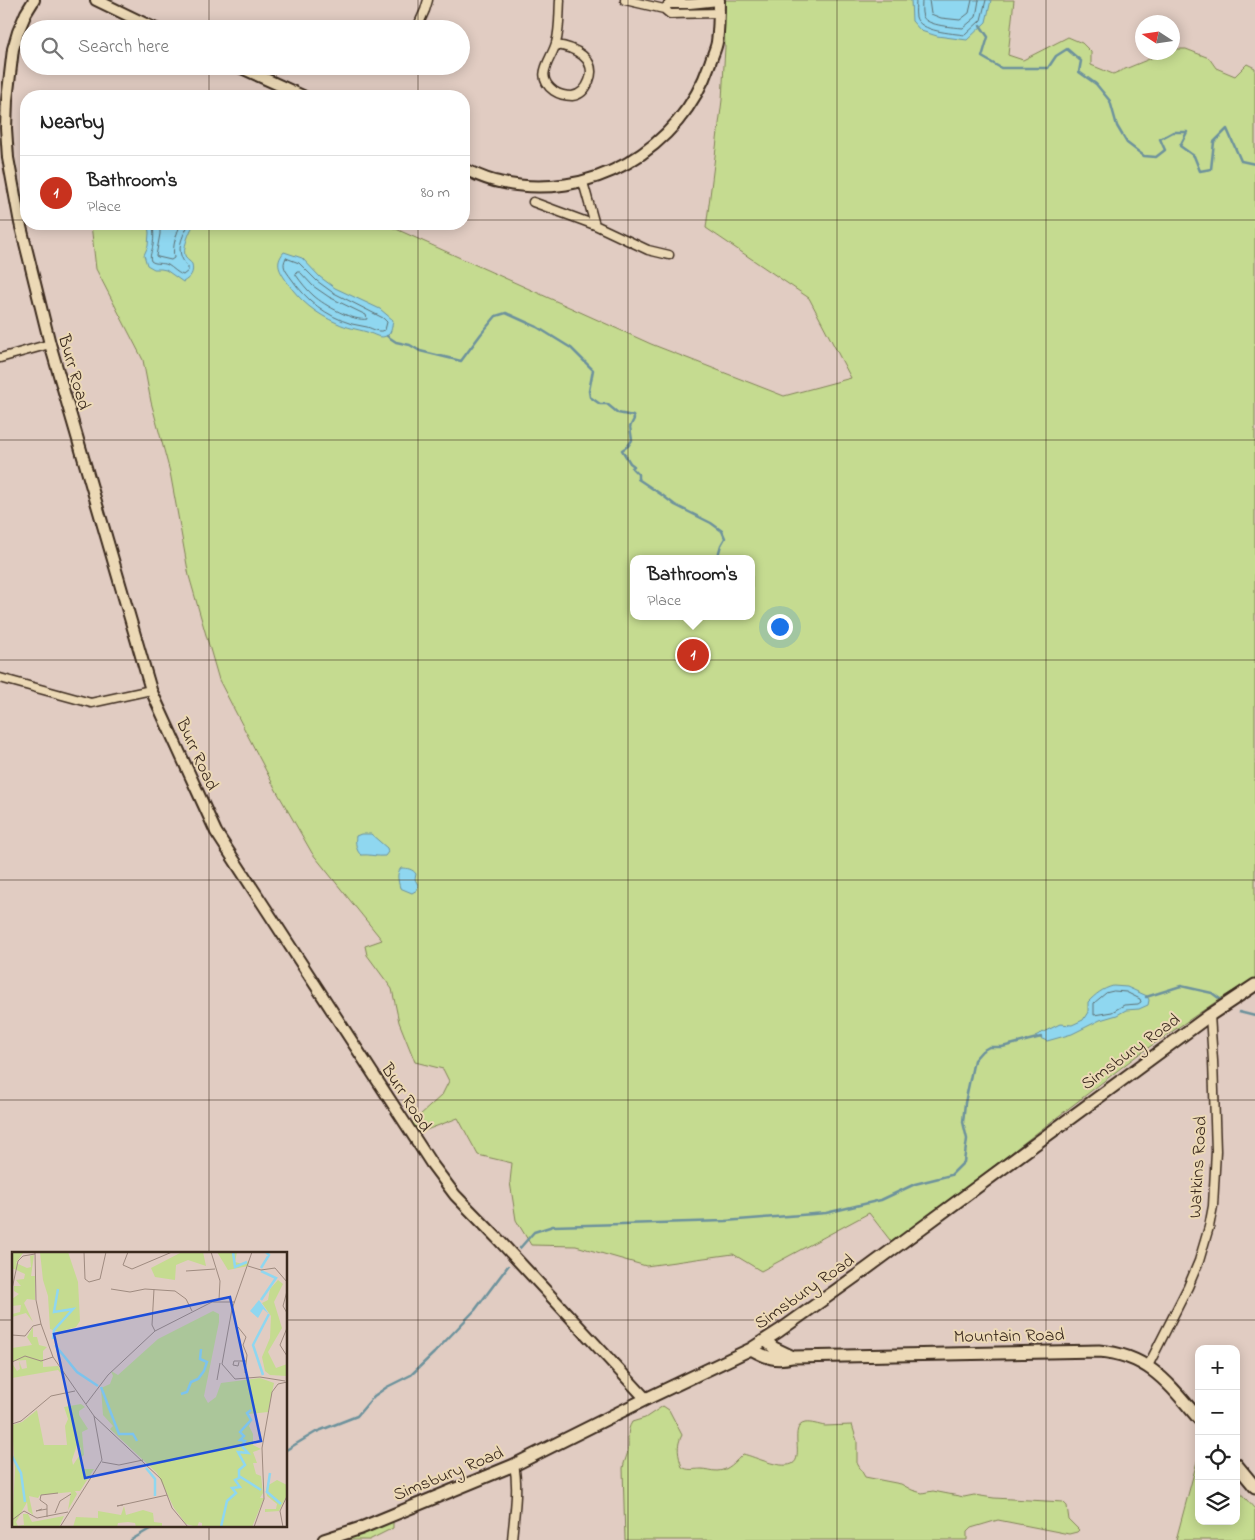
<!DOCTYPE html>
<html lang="en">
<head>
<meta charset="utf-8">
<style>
	:root { --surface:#fff; --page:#f2f2f2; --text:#222; --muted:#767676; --line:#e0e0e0; --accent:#c8321e }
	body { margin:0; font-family:"Indie Flower",sans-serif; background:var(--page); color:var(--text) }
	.controls { position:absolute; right:15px; bottom:15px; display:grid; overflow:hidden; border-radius:10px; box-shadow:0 2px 12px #0003 }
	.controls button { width:45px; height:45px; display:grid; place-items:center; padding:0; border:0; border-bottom:1px solid var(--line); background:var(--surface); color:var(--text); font:25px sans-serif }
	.compass { position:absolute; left:1135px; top:15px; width:45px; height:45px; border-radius:50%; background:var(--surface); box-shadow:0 2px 12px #0003; rotate:282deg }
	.you { position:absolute; left:779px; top:626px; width:18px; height:18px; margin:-12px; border:4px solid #fff; border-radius:50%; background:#1a73e8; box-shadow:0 0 0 8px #1a73e833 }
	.badge { display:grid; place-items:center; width:32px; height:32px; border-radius:50%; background:var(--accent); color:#fff; font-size:16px; font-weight:700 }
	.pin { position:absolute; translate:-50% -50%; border:2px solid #fff; box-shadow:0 1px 5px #0006 }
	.popup { position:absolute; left:630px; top:555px; width:125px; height:65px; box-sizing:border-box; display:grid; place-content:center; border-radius:10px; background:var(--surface); filter:drop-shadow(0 1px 4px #0005); font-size:16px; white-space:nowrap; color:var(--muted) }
	.popup b { font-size:19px; color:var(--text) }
	.popup::after { content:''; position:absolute; left:50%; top:100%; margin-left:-10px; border:10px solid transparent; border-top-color:var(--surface) }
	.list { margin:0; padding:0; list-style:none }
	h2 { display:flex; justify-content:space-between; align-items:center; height:65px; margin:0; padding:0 20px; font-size:21px }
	h2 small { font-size:16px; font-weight:400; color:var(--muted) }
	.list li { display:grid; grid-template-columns:32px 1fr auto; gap:15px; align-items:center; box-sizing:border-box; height:75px; padding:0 20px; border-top:1px solid var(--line) }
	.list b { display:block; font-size:19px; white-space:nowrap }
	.list p { margin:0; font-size:16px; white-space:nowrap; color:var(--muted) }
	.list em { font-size:16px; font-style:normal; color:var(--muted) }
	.icon { flex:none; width:28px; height:28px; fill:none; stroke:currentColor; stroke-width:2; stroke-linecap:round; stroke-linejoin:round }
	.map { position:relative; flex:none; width:1255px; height:1540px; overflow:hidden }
	.search { position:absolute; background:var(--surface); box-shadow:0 2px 12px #0003; left:20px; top:20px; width:450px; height:55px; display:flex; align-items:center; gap:12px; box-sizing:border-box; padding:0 18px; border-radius:28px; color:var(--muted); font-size:19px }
	.panel { position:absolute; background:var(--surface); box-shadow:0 2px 12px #0003; left:20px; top:90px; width:450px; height:140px; border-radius:20px }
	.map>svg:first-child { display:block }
	.green { fill:#c5db90; stroke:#808257; fill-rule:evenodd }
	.water { fill:#8fd7f0; stroke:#6d929c }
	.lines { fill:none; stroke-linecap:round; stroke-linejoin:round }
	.shore { stroke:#5d6f72; stroke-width:1 }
	.stream { stroke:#6d929c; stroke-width:2.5 }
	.minor-casing { stroke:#3b2a1e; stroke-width:11 }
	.tertiary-casing { stroke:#3b2a1e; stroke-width:14 }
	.secondary-casing { stroke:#3b2a1e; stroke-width:15 }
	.minor { stroke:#ecd9b6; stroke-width:8 }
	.tertiary { stroke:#ecd9b6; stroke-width:10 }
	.secondary { stroke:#ecd9b6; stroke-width:11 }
	.grid { fill:none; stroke:#3b2a1e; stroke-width:1; stroke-opacity:0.55 }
	.labels { text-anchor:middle; stroke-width:4; stroke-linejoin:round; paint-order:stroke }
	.street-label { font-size:18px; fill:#3b2a1e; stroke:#ecd9b6 }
	.inset-river { fill:none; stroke:#8fd7f0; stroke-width:2.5 }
	.inset-road { fill:none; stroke:#9f8b80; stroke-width:1 }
	.view { fill:#1d4ed8; fill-opacity:0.15; stroke:#1d4ed8; stroke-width:2.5 }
	.inset-edge { fill:none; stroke:#3b2a1e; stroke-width:2.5 }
</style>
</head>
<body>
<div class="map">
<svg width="1255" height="1540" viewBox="0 0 1255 1540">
	<rect width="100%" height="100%" fill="#e1ccc2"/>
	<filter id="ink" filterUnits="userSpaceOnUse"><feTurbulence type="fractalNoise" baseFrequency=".02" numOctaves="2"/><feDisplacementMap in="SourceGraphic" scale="10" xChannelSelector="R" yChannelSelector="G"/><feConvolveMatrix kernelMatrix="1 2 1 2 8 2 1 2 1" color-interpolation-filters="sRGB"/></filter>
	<g filter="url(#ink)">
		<path class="green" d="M723 0H1014L1008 55 1023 60 1068 37 1082 43 1091 52V65L1113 74 1164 53 1172 52 1173 49H1186L1209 58 1216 68 1235 76 1247 64 1255 68V978L1220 999 1139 1054 893 1244 869 1213 761 1271 733 1254 646 1266 576 1246 531 1245 516 1220 510 1182 512 1163 478 1155 458 1118 413 1135 407 1127 442 1095 449 1081 443 1069 415 1062 399 1022 392 989 367 955 365 946 382 940 312 853 276 790 219 680 189 576 170 472 151 402 143 360 96 269 91 224H385L651 344 784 396 851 378 809 298 706 228 722 100 725 47ZM634 559H752V616H634Z
			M663 1406 669 1410 682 1435C676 1446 678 1455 682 1467 688 1471 694 1469 701 1469 706 1469 711 1471 717 1471 728 1471 736 1461 743 1454 756 1457 779 1469 792 1464 805 1458 788 1426 805 1423 811 1422 819 1425 825 1426 834 1426 843 1425 852 1425L857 1441V1463L865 1477 901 1484 912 1490 922 1493 933 1491 964 1497 974 1495 994 1498 1063 1502 1067 1506 1069 1520 1079 1530 1077 1532 1069 1534 998 1520 971 1528 967 1532V1540H625L623 1468C624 1461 628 1455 628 1449 629 1438 626 1432 632 1422L645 1418Z
			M1199 1454V1521H1236V1488L1255 1509V1540H1176Z
			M391 1522H393V1528L369 1540H342Z"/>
		<path class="water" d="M911 0H991L986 22 967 40 937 36 921 31 912 21Z
			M148 224H194C190 231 181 250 186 258 187 260 191 262 192 264 194 273 191 277 183 282L166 270 161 269H154L147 265 144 255 148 246 149 233Z
			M284 252 302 258 320 277 335 288 380 309 393 320C392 325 392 332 388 335 381 340 374 334 367 332 357 329 347 328 337 323 316 314 300 301 287 282 280 271 274 264 284 252Z
			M361 834H371L387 848 388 852 385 856C376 857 370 854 361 855 356 851 355 842 356 836Z
			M401 868C407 868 413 869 416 874L415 879 418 885 417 890 412 893 400 888C398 880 396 874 401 868Z
			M1113 986 1127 987 1147 996 1149 1000 1148 1005 1139 1009 1126 1010 1117 1015 1100 1020 1072 1034 1047 1041 1035 1036 1060 1024 1072 1025 1083 1020 1088 1012V1002C1096 994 1102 989 1113 986Z"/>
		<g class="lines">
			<path class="shore" d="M916 0C916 5 915 12 916 17 920 32 952 33 965 35L981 20 986 0
				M922 0C922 5 921 12 923 17 928 26 953 27 963 28L976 17 979 0
				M929 0 931 14 941 18 960 20 969 13 972 0
				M153 224C154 231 154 238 153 245 152 252 149 255 151 261 156 265 162 262 168 265 173 268 177 273 183 275L188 271V267C175 253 180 240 189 224
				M160 224V234L156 256 158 257 171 260 174 258C172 247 176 234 181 224
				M286 258 299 263 317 281 332 292 383 318 387 322 385 330C378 333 374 329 367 327 362 326 357 325 352 324 326 316 306 300 291 278 286 271 281 266 286 258Z
				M297 272H300L313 286 329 297 366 315 367 319C354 322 324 305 314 296 307 290 301 282 296 275Z
				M1114 991 1126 992 1140 999 1141 1002 1138 1004 1124 1005 1112 1012 1094 1015V1003L1106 993Z"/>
			<path class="stream" d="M980 25 988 37 982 57 1001 68H1048L1056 56 1067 49 1081 61 1079 72 1096 84 1110 101 1117 126 1127 143 1144 156 1156 157 1165 150 1160 139 1173 132H1187L1180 146 1194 156 1200 171 1211 169 1214 142 1227 129 1241 161 1255 164
				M387 336 396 342 410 345 420 351 461 361 481 334 496 316 506 313 537 327 571 348 593 370 589 391 590 397 600 404H607L618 413 633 416 634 419 630 427 632 440 628 446 622 450 630 463 634 466 632 468 638 474V479L662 495 675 505 711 523 722 531 725 538 721 545 717 559
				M1146 997 1181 986 1212 993 1220 999
				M1239 1012 1255 1016
				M520 1248 534 1232 553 1226 725 1221 826 1213 881 1200 915 1184 951 1175 964 1162 967 1139 963 1122 965 1103 974 1060 982 1051 989 1047H1002L1041 1037
				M286 1450 316 1432 357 1416 374 1396 387 1387 411 1375 434 1353 475 1310 508 1266
				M131 1540 155 1526"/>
			<g class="minor-casing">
				<path id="minor" d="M625 0 664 9
					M719 1 690 4H669L664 9 670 14 719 13
					M417 28 425 10 428 0
					M556 45C574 47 598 59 589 81 586 89 580 95 572 96 565 96 560 95 554 91 533 76 552 59 556 43 560 29 559 14 560 0
					M583 182 595 225
					M533 202 595 225 648 250 669 255
					M0 358 50 344
					M0 678 91 703 151 690
					M1148 1366 1188 1287 1199 1261 1209 1227 1213 1206 1216 1151 1213 1061 1210 1015
					M512 1540C514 1515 519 1489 514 1465"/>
			</g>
			<g class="tertiary-casing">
				<path id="tertiary" d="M34 0 26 13 18 32 13 49 7 100 6 128 8 158 20 223 50 344 151 690 216 832 431 1163 455 1195 497 1238 646 1399
					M96 0 156 29
					M237 66 303 96
					M464 169C475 174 487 180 499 182 589 203 681 150 710 63 712 56 716 49 717 42 719 28 719 14 719 0"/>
			</g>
			<g class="secondary-casing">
				<path id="secondary" d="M765 1340 774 1348 793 1357
					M751 1349C767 1358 775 1361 793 1357L1099 1351C1149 1355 1169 1384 1199 1419
					M1236 1464 1255 1487
					M324 1540 361 1528 514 1465 646 1399 751 1349 779 1331 866 1269 1210 1015 1255 985"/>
			</g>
			<use href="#minor" class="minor"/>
			<use href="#tertiary" class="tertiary"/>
			<use href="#secondary" class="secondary"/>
		</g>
	</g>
	<path class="grid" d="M209 0V29M418 0V29M628 0V1540M837 0V1540M1046 0V1540M209 66V96M418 66V96M0 220H26M464 220H1255M209 224V1254M418 224V1540M0 440H1255M0 660H1255M0 880H1255M0 1100H1255M0 1320H14M286 1320H1255M209 1526V1540"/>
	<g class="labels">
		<g class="street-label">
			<text transform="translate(75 372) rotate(74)" y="6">Burr Road</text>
			<text transform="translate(198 754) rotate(65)" y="6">Burr Road</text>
			<text transform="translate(1130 1051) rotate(-36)" y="6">Simsbury Road</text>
			<text transform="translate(407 1097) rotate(57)" y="6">Burr Road</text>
			<text transform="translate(1197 1167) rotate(-87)" y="6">Watkins Road</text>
			<text transform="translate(804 1291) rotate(-35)" y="6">Simsbury Road</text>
			<text transform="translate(1009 1335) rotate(-1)" y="6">Mountain Road</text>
			<text transform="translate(448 1473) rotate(-22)" y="6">Simsbury Road</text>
		</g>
	</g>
	<g transform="translate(12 1252)">
		<rect width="275" height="275" fill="#e1ccc2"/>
		<path d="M0 0 11 1 4 11 15 16 19 15 18 4 22 3 19 24H23V48L15 47 12 51 21 70 14 61 0 65V62L8 60 9 53 0 54V47L7 42 2 39V34H9L4 28 12 27 13 22 0 16ZM28 0H56L66 30 68 69 64 75 46 80 38 77 36 44 31 28ZM170 0H191L194 14 176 8 164 13 163 28 143 25 139 16ZM205 0H225L223 10 231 12 237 9 236 14 216 18ZM266 28 271 32 262 50 270 76 256 100 264 116 275 112V124L258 123 253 119 250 105 258 86 259 64 250 51 256 48 258 37ZM201 59 207 62V70L192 144 196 151 204 145 209 131 248 126 262 131 256 160 236 162 240 168 237 174 241 182V193L249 197 241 200 245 211H241L244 222 249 224 251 241 248 246H252L240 275H190V271L187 270 185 275 174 272 162 256 145 221 98 177 101 174 91 163 89 136 98 132 101 124 99 119 106 123 146 87ZM21 75V85H25L27 93 35 95 31 99V115L46 114 54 127 46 118 0 126V111L5 119 8 117 7 109 10 117 15 116 14 108 0 109V96L20 93 15 85ZM69 152 73 155 67 159V163L76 177 70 180 72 203 69 205V196L65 193 60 208 61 213 67 204 70 217H82L68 239H63L65 242 56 258 59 240 28 243 26 246 17 244 21 263 16 259 15 250 4 270 6 274 12 273 11 262H16L20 270 52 264 47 275H0L3 218 0 173 10 170 25 158 32 193H55L53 174 56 167 52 155ZM265 228 275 233V243L267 259 253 260V257H264L265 252 255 244 254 239 255 234ZM112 254 114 263 131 258 141 261 142 270 150 271V275H124L123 271 116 270 106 271 105 275H61L64 265 86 266V259L109 263Z" fill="#c5db90"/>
		<path d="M247 48 257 62 251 57 246 66 238 59Z" fill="#8fd7f0"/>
		<path class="inset-river" d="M221 0 223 15 235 10M249 16 257 3 254 0M249 48 264 26 249 19M41 87 42 78 61 57 42 60 46 37M43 93 65 120 86 134M251 123 241 93 257 62M89 135 107 182H121L125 189M169 142 175 140 179 130 186 127 192 119 195 110 188 107 189 97M0 204 9 221 13 250M134 216 143 227V244M227 224 249 238M254 239 269 252M255 240 258 221M209 275 215 249 224 241 220 236 228 235 223 228 227 226V218L233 213 226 200 236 201 230 194 233 189 228 188 232 184 228 180 239 168 235 161 239 158"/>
		<path class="inset-road" d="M23 0 24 48 29 72 41 105 82 164 149 227 160 256 176 275M72 0 73 27 77 30 88 27 94 0M116 0 111 13 120 17 160 0M199 0 208 29 207 48M240 0 220 57 210 112 223 127 248 125 273 129M236 14 249 18 263 16 275 30M174 19 203 17M0 37 6 9 11 4 23 2M99 37 118 40 133 37 163 39 174 47 180 59M142 37 140 73 143 79M275 39 271 54 275 61M226 75 234 85 231 93M275 76 268 93 275 104M0 83 13 84 21 74 29 72M231 93 235 103 233 121M0 110 13 104 29 109 41 105M227 110 226 114 221 113 222 109H234M205 128 208 111M74 152 96 123 143 79 200 50H223M0 172 9 169 39 144 63 139M90 210 107 213 131 208M28 248 29 243 46 241M28 248 35 253V265M111 253 105 254 155 243M30 257 24 259 35 257M43 261 48 249 59 242M0 268 12 259 25 266 56 260M48 275 90 208 82 164M242 275 252 247 250 196 260 140 266 132 275 130M271 275 268 259 275 244"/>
		<path class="view" d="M218 45 249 189 73 226 42 82Z"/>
		<rect width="275" height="275" class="inset-edge"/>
	</g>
</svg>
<div class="controls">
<button>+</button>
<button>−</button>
<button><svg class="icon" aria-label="locate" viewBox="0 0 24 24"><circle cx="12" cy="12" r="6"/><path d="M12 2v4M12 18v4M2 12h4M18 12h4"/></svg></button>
<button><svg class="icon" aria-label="layers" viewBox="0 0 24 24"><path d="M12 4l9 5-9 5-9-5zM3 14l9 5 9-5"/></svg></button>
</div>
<svg class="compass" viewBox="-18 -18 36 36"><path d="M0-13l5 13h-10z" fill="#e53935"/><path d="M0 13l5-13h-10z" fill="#767676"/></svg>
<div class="you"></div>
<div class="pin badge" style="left:693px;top:655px">1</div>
<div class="popup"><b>Bathroom's</b>Place</div>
<div class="search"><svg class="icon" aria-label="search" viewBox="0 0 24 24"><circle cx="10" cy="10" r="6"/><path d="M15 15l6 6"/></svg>Search here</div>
<section class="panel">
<h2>Nearby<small></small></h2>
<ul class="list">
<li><span class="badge">1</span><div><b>Bathroom's</b><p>Place</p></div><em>80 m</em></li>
</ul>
</section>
</div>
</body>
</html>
